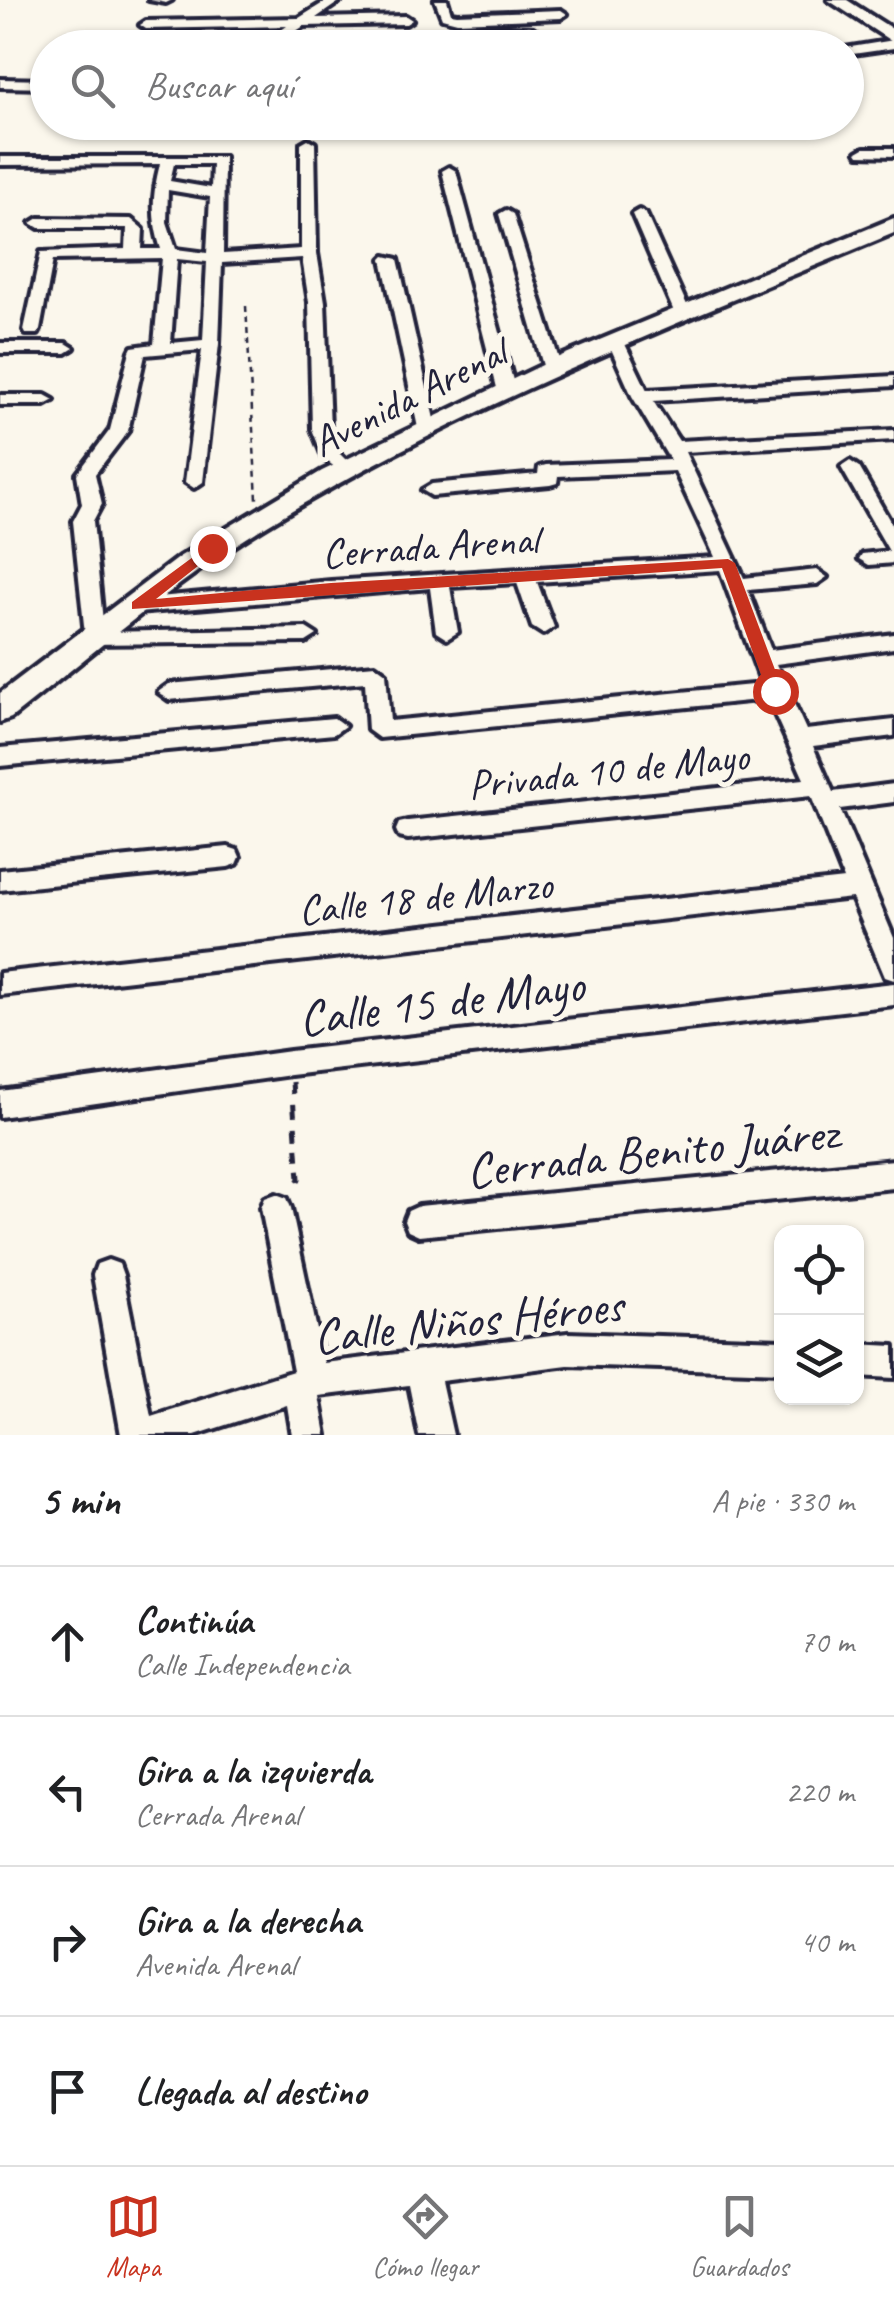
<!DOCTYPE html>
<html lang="es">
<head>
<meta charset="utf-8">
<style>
	:root { --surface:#fff; --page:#f2f2f2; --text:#202124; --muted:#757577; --line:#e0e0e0; --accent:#c8321e }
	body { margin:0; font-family:Caveat,sans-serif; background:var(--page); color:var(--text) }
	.controls { position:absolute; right:30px; bottom:30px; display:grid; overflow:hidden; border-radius:20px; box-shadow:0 2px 8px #0004 }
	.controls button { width:90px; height:90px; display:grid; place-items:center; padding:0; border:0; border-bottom:2px solid var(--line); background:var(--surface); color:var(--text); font:50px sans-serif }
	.stop { position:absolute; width:30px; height:30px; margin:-22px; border:8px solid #c8321e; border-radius:50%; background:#fff }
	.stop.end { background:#c8321e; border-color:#fff; box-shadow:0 2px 10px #0008 }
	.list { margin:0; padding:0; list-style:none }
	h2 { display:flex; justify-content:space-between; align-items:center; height:130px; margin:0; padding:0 40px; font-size:42px }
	h2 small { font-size:32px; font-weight:400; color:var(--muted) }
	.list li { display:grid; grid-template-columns:65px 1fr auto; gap:30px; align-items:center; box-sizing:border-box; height:150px; padding:0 40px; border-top:2px solid var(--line) }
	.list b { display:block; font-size:38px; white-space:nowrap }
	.list p { margin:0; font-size:32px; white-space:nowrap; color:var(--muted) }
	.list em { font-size:32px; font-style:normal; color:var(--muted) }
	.icon { flex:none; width:55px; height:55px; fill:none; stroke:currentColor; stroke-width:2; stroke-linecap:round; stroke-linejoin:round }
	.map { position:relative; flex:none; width:894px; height:1435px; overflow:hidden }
	.search { position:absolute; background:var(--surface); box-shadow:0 2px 8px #0004; left:30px; right:30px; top:30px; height:110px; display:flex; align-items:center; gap:25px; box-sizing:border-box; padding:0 35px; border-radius:55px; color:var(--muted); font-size:38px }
	.sheet { height:730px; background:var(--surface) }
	nav { display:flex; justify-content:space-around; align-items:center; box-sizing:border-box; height:140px; border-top:2px solid var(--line); background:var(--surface); font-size:28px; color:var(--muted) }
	nav a { display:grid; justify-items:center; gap:5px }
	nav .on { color:var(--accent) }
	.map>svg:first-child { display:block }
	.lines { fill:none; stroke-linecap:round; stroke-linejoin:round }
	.street-casing { stroke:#22223b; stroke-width:8 }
	.secondary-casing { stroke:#22223b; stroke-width:8 }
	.path-far1 { stroke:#22223b; stroke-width:2.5; stroke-dasharray:6 5; stroke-linecap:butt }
	.path { stroke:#22223b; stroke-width:5; stroke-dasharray:12 10; stroke-linecap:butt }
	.street { fill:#fbf7ec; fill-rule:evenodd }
	.secondary { fill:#fbf7ec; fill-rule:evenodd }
	.route { fill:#c8321e }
	.labels { text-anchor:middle; stroke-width:10; stroke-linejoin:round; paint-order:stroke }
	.street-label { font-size:42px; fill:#22223b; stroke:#fbf7ec }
	.near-street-label { font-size:50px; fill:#22223b; stroke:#fbf7ec }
</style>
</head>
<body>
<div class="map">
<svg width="894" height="1435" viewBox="0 0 894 1435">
	<rect width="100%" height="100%" fill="#fbf7ec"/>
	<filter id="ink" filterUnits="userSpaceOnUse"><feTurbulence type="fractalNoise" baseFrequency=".01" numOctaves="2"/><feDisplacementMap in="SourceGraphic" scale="20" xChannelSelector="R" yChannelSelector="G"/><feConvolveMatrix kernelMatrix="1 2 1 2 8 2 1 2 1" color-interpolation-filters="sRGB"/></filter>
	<g filter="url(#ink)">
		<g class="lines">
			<g class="street-casing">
				<path id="street" d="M149 0H172L166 3Z
					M328 0H342L316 18 406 16 412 20 406 24 304 26 270 48H255L287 26 146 29 140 25 146 21 299 18Z
					M435 0H447L451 13 457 14 561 10 567 14 561 18 457 22 442 18Z
					M530 26 536 30 534 33 480 37 484 48H472L467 34 473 30Z
					M894 40V48L846 55 845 48Z
					M407 41 411 42V48H326Z
					M0 79 48 80V88L0 87Z
					M308 139 315 143 317 253 325 302 330 429 339 453 356 470 347 476 324 459 312 429 309 302 302 258 222 263 219 344 203 482 194 488 185 482 202 350 145 355 128 431 95 474 102 504 93 521 104 632 306 628 317 635 306 642 86 644 73 521 82 504 77 474 110 430 130 351 132 347 154 344 162 258 53 260 40 330 38 334H26L24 330 41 252 126 249 127 228H39L31 223 39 218 131 219 143 229 142 249H161C151 218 152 195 160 164L0 165V157H224L223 254 301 249V143ZM174 164H212L211 188 170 181ZM168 190 210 197 207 253 176 249 167 222ZM177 259 207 262 203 340 171 343Z
					M864 148H894V156L859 155 857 152Z
					M449 167 456 171 515 388 512 392 506 393 497 388 442 171Z
					M506 210 513 214 562 369 559 373 553 374 544 369 499 214Z
					M639 210 646 214 691 314 689 317 675 314 632 214Z
					M385 256 398 259 436 428 433 432 427 433 418 428 382 259Z
					M616 337 624 342 647 390 894 376V386L653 401 679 441 894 430V440L685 452 744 578 817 570 827 577 817 584 748 590 771 650 894 634V648L776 664 806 730 894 720V736L813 746 833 792 894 784V802L840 809 894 938V980L885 977 852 898 0 995V973L844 879 811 796 408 839 399 837 396 830 399 823 408 821 804 779 768 699 379 738 368 730 365 682 169 700 158 692 169 684 375 665 386 673 390 721 762 684 720 570 537 582 554 627 543 634 532 627 517 583 450 587 458 632 447 639 436 632 430 588 137 613 127 606 137 599 331 581 715 557 675 471 558 476 557 483 550 485 432 496 422 490 432 484 538 474 539 467 546 465 670 460 632 396 608 342Z
					M0 343H66L74 348 66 353H0Z
					M0 395H45L54 400 45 405H0Z
					M850 461 859 467 894 528V563L869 565 859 559 862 554 889 551 841 467Z
					M334 718 345 726 334 734 0 766V748Z
					M228 847 237 850 240 857 237 864 228 867 0 890V870Z
					M894 983V1005L290 1075 0 1117V1091L290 1051Z
					M894 1160V1188L419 1236 408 1231 404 1221 408 1211 419 1206Z
					M276 1194 287 1198 291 1208 324 1363 568 1333 782 1340V1372L568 1365 441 1381 453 1435H419L409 1385 319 1396 326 1435H292L287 1405 195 1435H121L93 1275 97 1264 108 1260 119 1264 123 1275 151 1416 293 1371 261 1208 265 1198Z
					M856 1344 894 1346V1378L856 1376Z"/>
			</g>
			<g class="secondary-casing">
				<path id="secondary" d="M828 0H847L894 30V43Z
					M894 218V233C681 322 462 406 264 527 174 582 94 653 11 718L0 722V693L179 557 322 471 561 356Z"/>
			</g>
			<path class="path-far1" d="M246 306 257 499"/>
			<path class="path" d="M292 1082 299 1179 292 1189"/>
			<use href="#street" class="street"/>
			<use href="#secondary" class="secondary"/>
		</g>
	</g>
	<path class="route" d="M212 543 217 544V551L156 599 331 583 728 559 735 563 783 691 775 697 767 691 722 568 132 609V602Z"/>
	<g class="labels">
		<g class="street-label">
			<text transform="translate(408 396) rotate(-27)" y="15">Avenida Arenal</text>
			<text transform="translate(430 545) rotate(-4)" y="15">Cerrada Arenal</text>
			<text transform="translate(608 769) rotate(-6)" y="15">Privada 10 de Mayo</text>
			<text transform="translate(425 896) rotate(-6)" y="15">Calle 18 de Marzo</text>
		</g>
		<g class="near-street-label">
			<text transform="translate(441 1000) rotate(-7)" y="18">Calle 15 de Mayo</text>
			<text transform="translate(652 1150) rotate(-6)" y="18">Cerrada Benito Juárez</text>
			<text transform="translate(468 1319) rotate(-6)" y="18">Calle Niños Héroes</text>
		</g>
	</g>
</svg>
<div class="controls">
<button><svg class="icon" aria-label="locate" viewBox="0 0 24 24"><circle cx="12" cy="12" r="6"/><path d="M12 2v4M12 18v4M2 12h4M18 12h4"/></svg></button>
<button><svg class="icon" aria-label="layers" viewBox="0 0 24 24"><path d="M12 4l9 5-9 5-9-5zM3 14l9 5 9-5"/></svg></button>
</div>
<div class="stop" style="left:775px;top:691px"></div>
<div class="stop end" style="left:212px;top:548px"></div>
<div class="search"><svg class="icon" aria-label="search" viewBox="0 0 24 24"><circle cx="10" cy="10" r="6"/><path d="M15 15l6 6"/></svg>Buscar aquí</div>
</div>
<section class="sheet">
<h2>5 min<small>A pie · 330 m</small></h2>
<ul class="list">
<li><svg class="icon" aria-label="ahead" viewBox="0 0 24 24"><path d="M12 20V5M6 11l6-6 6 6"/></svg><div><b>Continúa</b><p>Calle Independencia</p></div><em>70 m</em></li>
<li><svg class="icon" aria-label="left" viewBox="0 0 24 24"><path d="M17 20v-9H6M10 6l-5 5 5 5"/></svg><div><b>Gira a la izquierda</b><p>Cerrada Arenal</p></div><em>220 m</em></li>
<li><svg class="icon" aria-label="right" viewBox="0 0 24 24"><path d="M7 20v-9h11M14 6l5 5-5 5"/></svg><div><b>Gira a la derecha</b><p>Avenida Arenal</p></div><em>40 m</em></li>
<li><svg class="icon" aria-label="arrive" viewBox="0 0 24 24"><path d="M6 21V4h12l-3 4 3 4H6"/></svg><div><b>Llegada al destino</b></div></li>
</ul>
</section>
<nav>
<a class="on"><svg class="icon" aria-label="map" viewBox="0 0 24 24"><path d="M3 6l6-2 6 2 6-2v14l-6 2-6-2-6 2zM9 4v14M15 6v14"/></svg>Mapa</a>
<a><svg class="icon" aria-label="directions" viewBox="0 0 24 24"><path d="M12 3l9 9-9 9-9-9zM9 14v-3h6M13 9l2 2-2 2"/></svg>Cómo llegar</a>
<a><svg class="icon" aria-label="saved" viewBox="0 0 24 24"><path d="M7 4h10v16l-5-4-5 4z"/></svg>Guardados</a>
</nav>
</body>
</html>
